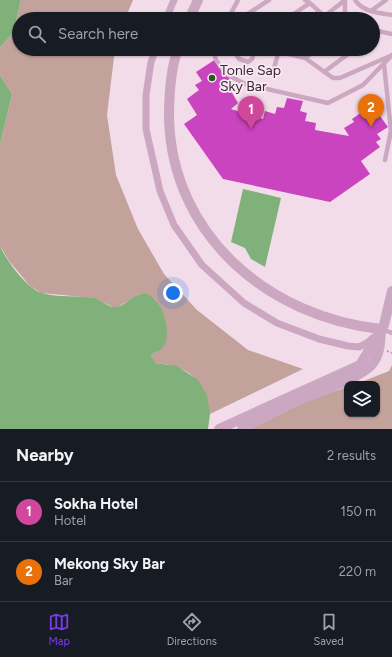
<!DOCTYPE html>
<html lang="en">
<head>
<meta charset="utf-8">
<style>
	:root { --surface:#171b24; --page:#20242c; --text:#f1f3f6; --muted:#9ea1a6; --line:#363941; --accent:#7c3aed }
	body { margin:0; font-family:Figtree,sans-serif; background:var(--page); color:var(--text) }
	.controls { position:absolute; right:12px; bottom:12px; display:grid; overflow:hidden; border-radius:8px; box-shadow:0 1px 3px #0004 }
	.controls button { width:36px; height:36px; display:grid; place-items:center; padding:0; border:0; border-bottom:1px solid var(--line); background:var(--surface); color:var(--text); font:20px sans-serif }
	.you { position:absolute; left:173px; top:293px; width:14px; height:14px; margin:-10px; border:3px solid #fff; border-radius:50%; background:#1a73e8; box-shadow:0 0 0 6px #1a73e833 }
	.badge { display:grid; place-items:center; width:26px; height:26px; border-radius:50%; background:var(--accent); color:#fff; font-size:13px; font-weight:700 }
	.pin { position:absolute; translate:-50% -33px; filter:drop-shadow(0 1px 2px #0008) }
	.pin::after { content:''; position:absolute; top:21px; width:14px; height:12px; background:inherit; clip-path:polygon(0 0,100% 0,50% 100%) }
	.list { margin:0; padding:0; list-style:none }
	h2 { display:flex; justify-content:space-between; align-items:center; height:52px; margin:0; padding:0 16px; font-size:17px }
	h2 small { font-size:13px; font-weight:400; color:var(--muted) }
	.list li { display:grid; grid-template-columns:26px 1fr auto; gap:12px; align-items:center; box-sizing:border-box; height:60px; padding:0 16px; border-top:1px solid var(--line) }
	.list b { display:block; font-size:15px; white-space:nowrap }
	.list p { margin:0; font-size:13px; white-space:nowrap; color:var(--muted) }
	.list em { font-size:13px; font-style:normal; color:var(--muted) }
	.icon { flex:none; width:22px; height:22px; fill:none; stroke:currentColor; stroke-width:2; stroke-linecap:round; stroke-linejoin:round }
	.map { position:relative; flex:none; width:392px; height:429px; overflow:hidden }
	.search { position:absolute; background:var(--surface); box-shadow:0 1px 3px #0004; left:12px; right:12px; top:12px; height:44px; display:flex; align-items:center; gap:10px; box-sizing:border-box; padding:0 14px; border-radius:22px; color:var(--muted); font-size:15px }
	.sheet { height:172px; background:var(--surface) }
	nav { display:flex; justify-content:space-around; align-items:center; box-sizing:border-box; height:56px; border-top:1px solid var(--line); background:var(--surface); font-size:11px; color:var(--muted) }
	nav a { display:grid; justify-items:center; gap:2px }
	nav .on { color:var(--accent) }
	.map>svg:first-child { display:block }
	.green { fill:#c3a29b }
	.water { fill:#80b17a }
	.building { fill:#ca43bf }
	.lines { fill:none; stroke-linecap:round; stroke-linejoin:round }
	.path { stroke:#b891ad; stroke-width:1.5; stroke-dasharray:2 2; stroke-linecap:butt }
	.service { stroke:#cca7c1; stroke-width:4.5 }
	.pedestrian { stroke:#cca7c1; stroke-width:7 }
	.tertiary { stroke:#cca7c1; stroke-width:10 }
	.poi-dot { fill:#225b1c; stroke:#fae9f4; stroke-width:1.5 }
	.labels { text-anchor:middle; stroke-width:3.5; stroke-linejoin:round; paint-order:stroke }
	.poi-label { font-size:14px; fill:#382835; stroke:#fae9f4; text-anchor:start }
</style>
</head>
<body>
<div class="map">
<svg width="392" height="429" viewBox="0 0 392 429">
	<rect width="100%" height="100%" fill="#f3dcea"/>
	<path class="green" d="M21 0H133L125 19H19V49H115L107 115 116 175 138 229 164 274 197 310 248 350 303 369 210 414C202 379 191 366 154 363L151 356C153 353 156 353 158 350 171 334 166 315 155 299L139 294 118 307H113L93 298 41 293 30 286 9 261 0 246V145L12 94 0 75V47L13 33Z
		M392 365V429H247L312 399 347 387V414H377V384H356L389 371Z"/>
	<path class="water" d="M0 0H21L13 33 0 47Z
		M0 75 12 94 0 145Z
		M243 189 281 198 265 267 251 259 245 248 231 242Z
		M0 246C6 260 27 289 42 293 58 298 77 295 94 298 101 300 109 308 116 307 127 306 133 292 146 294 163 298 171 331 165 344 162 351 155 351 151 356L155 363 177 366 198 380 207 395 210 414 208 429H0Z"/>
	<path class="building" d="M216 59 231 81 227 84 238 103 231 109 263 119 265 111 275 114 277 107 284 108 287 98 303 101 300 111 307 113 305 121 316 123 315 130 349 136 344 128 354 122 352 119 372 105 388 127 377 134 381 139 376 142 380 147 361 161 370 174 330 202 223 179 184 124 197 115 187 99 199 90 195 85 202 81 196 72Z"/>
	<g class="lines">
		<path class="path" d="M387 351 392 353"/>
		<path class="service" d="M305 0C315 5 320 16 331 19
			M345 0V13L349 19
			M355 0C363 12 379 13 392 15
			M371 11 386 0
			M249 13 253 19
			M228 19 238 0
			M240 19 269 0
			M286 19 310 3
			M321 19 345 0
			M373 30 392 34
			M213 49 216 60 226 74 245 84 328 103 363 85 392 55
			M244 49 237 56 239 59 248 62 252 59 255 49
			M275 49 277 51 305 58 333 78H340L390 56
			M305 58 317 49
			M384 64 391 131 385 160
			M273 72 279 50
			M324 72 355 49
			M381 329 392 333"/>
		<path class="pedestrian" d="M166 19 174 0
			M156 49 151 62 146 95V129L160 191 174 225 202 265 244 303 277 323 319 339 348 346 359 347 367 343 374 337"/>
		<path class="tertiary" d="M189 19 198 0
			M178 49C170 70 169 96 169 118 172 236 269 317 381 329
			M219 429 360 365 384 325 392 291
			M242 429C259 420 276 411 294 402 312 394 363 378 373 363 380 354 380 343 381 331"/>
	</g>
	<circle class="poi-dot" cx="212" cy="78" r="4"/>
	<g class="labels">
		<g class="poi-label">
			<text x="220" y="75">Tonle Sap<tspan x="220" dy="16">Sky Bar</tspan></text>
		</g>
	</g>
</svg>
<div class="controls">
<button><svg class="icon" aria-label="layers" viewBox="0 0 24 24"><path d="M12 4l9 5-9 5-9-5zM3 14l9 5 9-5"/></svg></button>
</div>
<div class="you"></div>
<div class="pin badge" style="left:251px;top:129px;background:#d1479c">1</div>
<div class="pin badge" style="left:371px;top:127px;background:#e8710a">2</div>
<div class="search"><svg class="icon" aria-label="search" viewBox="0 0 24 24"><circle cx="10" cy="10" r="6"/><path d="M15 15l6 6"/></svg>Search here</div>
</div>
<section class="sheet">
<h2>Nearby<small>2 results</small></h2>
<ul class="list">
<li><span class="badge" style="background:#d1479c">1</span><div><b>Sokha Hotel</b><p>Hotel</p></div><em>150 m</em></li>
<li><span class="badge" style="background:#e8710a">2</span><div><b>Mekong Sky Bar</b><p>Bar</p></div><em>220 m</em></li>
</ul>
</section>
<nav>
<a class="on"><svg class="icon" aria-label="map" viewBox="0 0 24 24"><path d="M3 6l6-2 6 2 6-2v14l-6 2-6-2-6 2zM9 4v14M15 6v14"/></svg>Map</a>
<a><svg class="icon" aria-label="directions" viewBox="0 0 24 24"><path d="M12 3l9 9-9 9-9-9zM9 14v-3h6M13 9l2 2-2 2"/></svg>Directions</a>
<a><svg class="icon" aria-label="saved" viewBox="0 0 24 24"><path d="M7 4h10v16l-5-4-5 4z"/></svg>Saved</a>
</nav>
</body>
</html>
